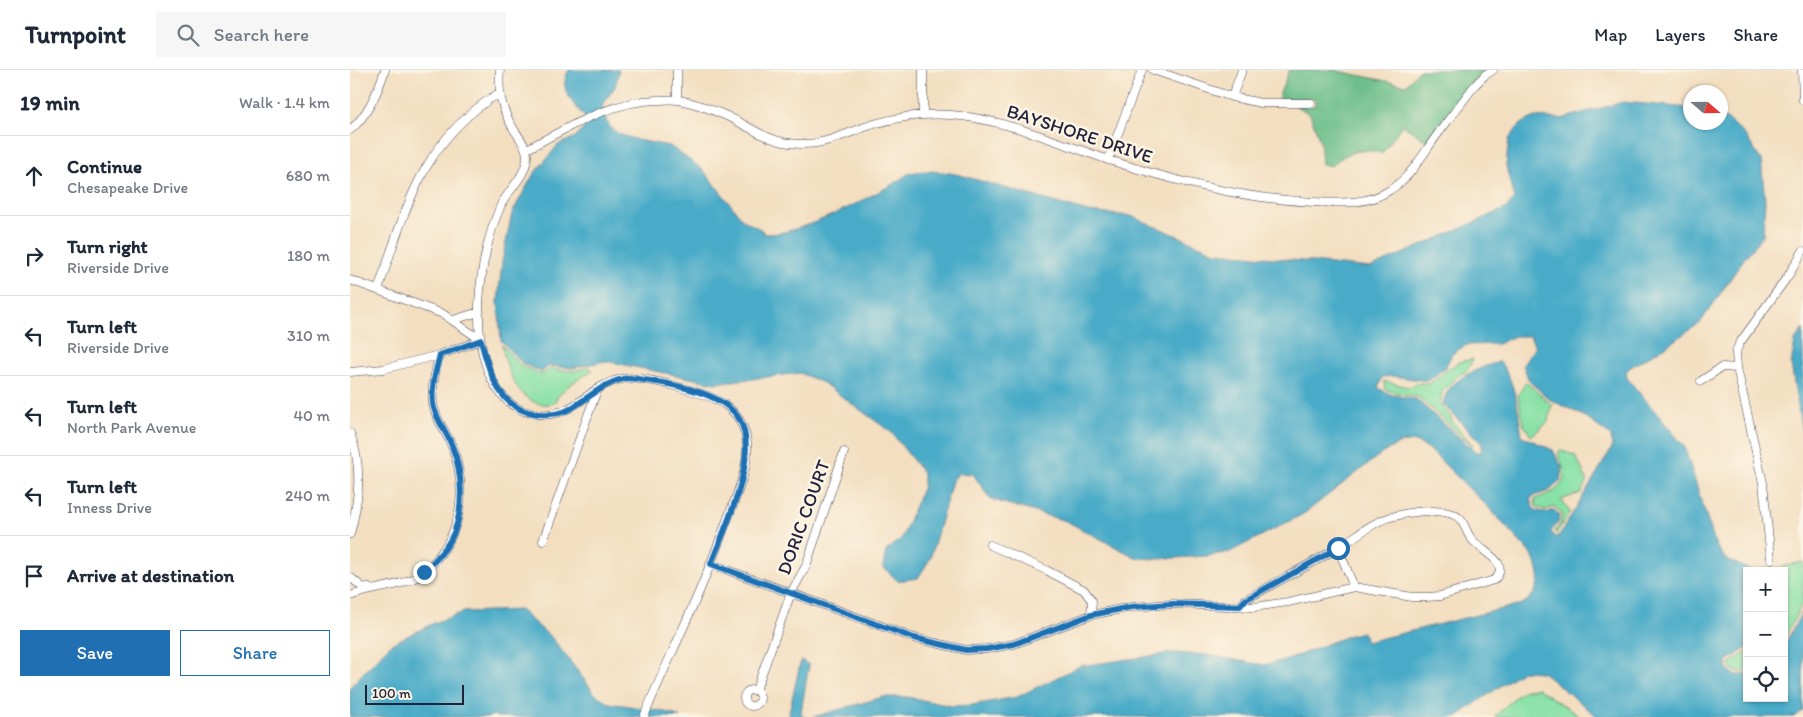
<!DOCTYPE html>
<html lang="en">
<head>
<meta charset="utf-8">
<style>
	:root { --surface:#fff; --page:#f6f6f7; --text:#1f2937; --muted:#747a83; --line:#e0e1e3; --accent:#1f6fb2 }
	body { margin:0; font-family:Itim,sans-serif; background:var(--page); color:var(--text) }
	.controls { position:absolute; right:15px; bottom:15px; display:grid; overflow:hidden; border-radius:0px; box-shadow:0 1px 4px #0004 }
	.controls button { width:45px; height:45px; display:grid; place-items:center; padding:0; border:0; border-bottom:1px solid var(--line); background:var(--surface); color:var(--text); font:25px sans-serif }
	.compass { position:absolute; left:1333px; top:15px; width:45px; height:45px; border-radius:50%; background:var(--surface); box-shadow:0 1px 4px #0004; rotate:110deg }
	.scale { position:absolute; left:15px; bottom:12px; width:99px; box-sizing:border-box; padding-left:5px; border:2px solid #22223b; border-top:0; font-size:14px; line-height:18px; white-space:nowrap; color:#22223b; -webkit-text-stroke:4px #fcf5e5; paint-order:stroke }
	.stop { position:absolute; width:15px; height:15px; margin:-11px; border:4px solid #1f6fb2; border-radius:50%; background:#fff }
	.stop.end { background:#1f6fb2; border-color:#fff; box-shadow:0 1px 5px #0008 }
	.list { margin:0; padding:0; list-style:none }
	h2 { display:flex; justify-content:space-between; align-items:center; height:65px; margin:0; padding:0 20px; font-size:21px }
	h2 small { font-size:16px; font-weight:400; color:var(--muted) }
	.list li { display:grid; grid-template-columns:32px 1fr auto; gap:15px; align-items:center; box-sizing:border-box; height:80px; padding:0 20px; border-top:1px solid var(--line) }
	.list b { display:block; font-size:19px; white-space:nowrap }
	.list p { margin:0; font-size:16px; white-space:nowrap; color:var(--muted) }
	.list em { font-size:16px; font-style:normal; color:var(--muted) }
	.actions { display:flex; gap:10px; padding:15px 20px }
	.actions a { flex:1; padding:11px 0; border:1px solid var(--accent); border-radius:0px; text-align:center; font-size:18px; color:var(--accent) }
	.actions .main { background:var(--accent); color:#fff }
	.icon { flex:none; width:28px; height:28px; fill:none; stroke:currentColor; stroke-width:2; stroke-linecap:round; stroke-linejoin:round }
	.map { position:relative; flex:none; width:1453px; height:647px; overflow:hidden }
	header { display:flex; align-items:center; gap:30px; box-sizing:border-box; height:70px; padding:0 25px; background:var(--surface); border-bottom:1px solid var(--line) }
	header strong { font-size:24px }
	nav { display:flex; gap:28px; margin-inline-start:auto; font-size:18px }
	.search { width:350px; height:45px; background:var(--page); display:flex; align-items:center; gap:12px; box-sizing:border-box; padding:0 18px; border-radius:0px; color:var(--muted); font-size:19px }
	main { display:flex }
	aside { flex:1; background:var(--surface) }
	.map>svg:first-child { display:block }
	.green { fill:#88e1a6; stroke:#558270 }
	.forest { fill:#6ebf8b; stroke:#487063 }
	.water { fill:#48abc8; stroke:#356682; fill-rule:evenodd }
	.lines { fill:none; stroke-linecap:round; stroke-linejoin:round }
	.minor-casing { stroke:#413e4f; stroke-width:9 }
	.minor { stroke:#fff; stroke-width:8 }
	.route { stroke:#1f6fb2; stroke-width:6 }
	.labels { text-anchor:middle; stroke-width:5; stroke-linejoin:round; paint-order:stroke }
	.street-label { font-size:19px; fill:#22223b; stroke:#fcf5e5 }
</style>
</head>
<body>
<header>
<strong>Turnpoint</strong>
<div class="search"><svg class="icon" aria-label="search" viewBox="0 0 24 24"><circle cx="10" cy="10" r="6"/><path d="M15 15l6 6"/></svg>Search here</div>
<nav><a>Map</a><a>Layers</a><a>Share</a></nav>
</header>
<main>
<aside>
<h2>19 min<small>Walk · 1.4 km</small></h2>
<ul class="list">
<li><svg class="icon" aria-label="ahead" viewBox="0 0 24 24"><path d="M12 20V5M6 11l6-6 6 6"/></svg><div><b>Continue</b><p>Chesapeake Drive</p></div><em>680 m</em></li>
<li><svg class="icon" aria-label="right" viewBox="0 0 24 24"><path d="M7 20v-9h11M14 6l5 5-5 5"/></svg><div><b>Turn right</b><p>Riverside Drive</p></div><em>180 m</em></li>
<li><svg class="icon" aria-label="left" viewBox="0 0 24 24"><path d="M17 20v-9H6M10 6l-5 5 5 5"/></svg><div><b>Turn left</b><p>Riverside Drive</p></div><em>310 m</em></li>
<li><svg class="icon" aria-label="left" viewBox="0 0 24 24"><path d="M17 20v-9H6M10 6l-5 5 5 5"/></svg><div><b>Turn left</b><p>North Park Avenue</p></div><em>40 m</em></li>
<li><svg class="icon" aria-label="left" viewBox="0 0 24 24"><path d="M17 20v-9H6M10 6l-5 5 5 5"/></svg><div><b>Turn left</b><p>Inness Drive</p></div><em>240 m</em></li>
<li><svg class="icon" aria-label="arrive" viewBox="0 0 24 24"><path d="M6 21V4h12l-3 4 3 4H6"/></svg><div><b>Arrive at destination</b></div></li>
</ul>
<div class="actions"><a class="main">Save</a><a>Share</a></div>
</aside>
<div class="map">
<svg width="1453" height="647" viewBox="0 0 1453 647">
	<rect width="100%" height="100%" fill="#fcf5e5"/>
	<filter id="ink" filterUnits="userSpaceOnUse"><feTurbulence type="fractalNoise" baseFrequency=".02" numOctaves="2"/><feDisplacementMap in="SourceGraphic" scale="10" xChannelSelector="R" yChannelSelector="G"/><feConvolveMatrix kernelMatrix="1 2 1 2 8 2 1 2 1" color-interpolation-filters="sRGB"/></filter>
	<filter id="wash" filterUnits="userSpaceOnUse"><feTurbulence type="fractalNoise" baseFrequency=".0096" numOctaves="4" result="noise"/><feDisplacementMap in="SourceGraphic" scale="20" xChannelSelector="R" yChannelSelector="G"/><feGaussianBlur stdDeviation="1.12" result="paint"/><feColorMatrix in="noise" values="0 0 0 0 0 0 0 0 0 0 0 0 0 0 0 0 0 1.4 0 .05"/><feComposite in="paint" operator="in"/></filter>
	<g filter="url(#wash)">
		<rect width="100%" height="100%" fill="#f3dec0"/>
		<path class="green" d="M152 275 171 296 191 304H194L200 299 222 301 239 297 243 300C228 310 213 316 204 333 171 342 156 300 152 275Z
			M1123 289 1117 301 1109 305 1092 322 1090 334 1100 345 1102 351 1123 376 1068 327 1043 322 1035 319 1034 311 1058 317 1070 313 1079 314 1108 292Z
			M1176 312 1202 335 1198 352 1181 366 1173 354 1168 325Z
			M1210 380 1226 386 1237 410 1231 423 1211 430 1220 442 1206 464 1205 461 1210 454 1212 444 1204 437 1196 440 1186 437 1185 429C1212 420 1221 412 1208 384Z
			M1453 492V532L1434 569V501L1407 500 1431 497Z
			M1397 582V601L1386 602 1380 597V593Z
			M1187 618 1231 647H1144L1172 621Z"/>
		<path class="forest" d="M939 0H983L1056 15 1069 0H1136L1121 13 1078 72 1052 55 1032 84C1013 76 996 82 981 96L972 94 970 71 960 44 946 36H965V29H928Z"/>
		<path class="water" d="M219 0H269L265 17 252 35 256 50 261 58 269 64 287 70 320 76 353 100 393 150 412 160 414 164C447 166 511 132 541 115 548 112 554 105 561 103 575 99 596 102 610 105L738 142 781 146 865 182 1020 198 1155 139 1165 129 1159 109 1156 95 1159 69 1169 56 1176 51 1185 47 1211 49 1273 32 1340 38V52H1370L1371 46 1378 50 1395 65 1411 90 1415 130 1413 165 1396 186 1350 253 1316 276 1279 298 1276 302 1277 308 1334 376 1366 476 1376 489 1402 501H1397V578L1377 591V598L1385 605 1397 604V628H1434V576L1453 540V640L1445 647H1248L1192 602 1172 601 1106 647H463L533 627H557L602 636 622 635 667 627 730 596 822 583 858 585 913 595 939 589 1000 565 1013 562 1016 572 1172 534 1179 529 1185 522 1188 513 1189 503 1182 485 1138 437 1078 378 1063 371 1050 373 1031 384 955 443 880 482 857 486 808 489 787 488 716 451 640 429 623 404 609 403 602 411 580 489 568 508 548 511 533 497 536 481 552 468 573 416V403L541 362 473 313 450 303 365 313 255 291 222 298 199 296 192 302 173 294 151 271 148 232 152 192 162 143 183 105 208 75 225 67 234 58 235 47C223 33 207 19 219 0ZM1165 266H1180L1185 277 1173 295 1179 311 1199 329 1232 345 1261 366 1262 378 1209 466 1204 467 1201 461 1208 453 1209 445 1204 440 1196 443 1183 439 1181 427 1199 421 1210 411 1212 398 1203 380 1172 366C1168 341 1166 311 1149 291 1128 300 1097 308 1093 334L1132 374 1131 382H1126L1066 329 1042 325 1028 318 1032 307 1042 306 1078 311 1095 298 1102 284 1116 275 1148 274Z
			M1453 259V369L1441 294 1445 271Z
			M170 540 203 569 245 624 259 633 312 641 331 647H146L144 645 139 647H0V617L41 574 84 553 114 542Z
			M451 590 459 595 451 642 453 647H455H440L439 642Z"/>
	</g>
	<g filter="url(#ink)">
		<g class="lines">
			<g class="minor-casing">
				<path id="minor" d="M150 0C148 22 151 38 163 58 168 66 177 76 177 86 177 105 159 119 151 135 129 184 115 279 151 324 159 334 170 341 182 343 224 352 236 316 271 309 292 305 355 322 374 334 387 343 395 356 397 373 399 400 385 428 376 453 365 483 354 512 341 540 326 576 308 611 294 647
					M573 0V45
					M803 0 882 27 911 33H961
					M1452 0 1453 30
					M882 27 892 0
					M327 29V0
					M0 60C18 46 28 21 35 0
					M177 79C218 58 260 31 307 30 314 30 321 29 328 30 342 32 358 38 372 44 395 53 414 70 439 73 474 78 492 64 524 54 548 47 576 43 601 45 654 49 706 72 756 89 824 111 893 129 964 132 989 133 1018 135 1040 120 1061 107 1073 84 1087 65 1100 48 1112 32 1125 15L1135 5 1143 0
					M758 90 792 0
					M0 210 93 244 131 270
					M28 220C56 139 71 71 149 23
					M103 250 129 242
					M0 302 33 299 89 285 131 270
					M1351 311 1372 297 1387 298
					M0 363C13 397 9 430 0 464
					M193 471 247 320
					M640 475 696 500 734 520 742 531 741 545
					M988 478 1004 517
					M1421 489 1413 413 1387 298 1386 282 1389 274 1438 206 1453 181
					M361 494 564 568 616 580 637 579 664 574 741 545 781 537 822 534 904 537 938 532 1004 517 1062 527H1077L1090 526 1144 510C1149 505 1152 500 1148 493 1143 485 1127 477 1120 467 1114 458 1114 448 1102 444 1085 438 1059 442 1041 447 1022 452 1006 467 989 477 958 496 926 512 895 530L891 536
					M0 507 12 517 19 518
					M0 526C23 517 47 518 69 506 77 501 83 494 88 487 113 457 116 415 103 379 98 364 85 349 83 334 81 317 86 301 89 285
					M394 628a8 8 0 1 1 16 0a8 8 0 1 1-16 0Z
					M406 620 441 523 456 496 494 382"/>
			</g>
			<use href="#minor" class="minor"/>
		</g>
	</g>
	<g class="lines" filter="url(#ink)">
		<path class="route" d="M74 502C84 492 94 482 101 469 115 442 113 403 102 376 97 362 85 348 83 334 81 317 86 300 90 285L131 270C139 303 150 342 190 344 201 345 211 344 220 339 241 327 256 310 280 308 311 312 362 319 384 342 416 376 375 457 361 494L564 568 616 580 637 579 664 574 741 545 781 537 822 534 890 536 895 530 988 478"/>
	</g>
	<g class="labels">
		<g class="street-label">
			<text transform="translate(730 63) rotate(18)" y="7">BAYSHORE DRIVE</text>
			<text transform="translate(453 447) rotate(-70)" y="7">DORIC COURT</text>
		</g>
	</g>
</svg>
<div class="controls">
<button>+</button>
<button>−</button>
<button><svg class="icon" aria-label="locate" viewBox="0 0 24 24"><circle cx="12" cy="12" r="6"/><path d="M12 2v4M12 18v4M2 12h4M18 12h4"/></svg></button>
</div>
<svg class="compass" viewBox="-18 -18 36 36"><path d="M0-13l5 13h-10z" fill="#e53935"/><path d="M0 13l5-13h-10z" fill="#747a83"/></svg>
<div class="scale">100 m</div>
<div class="stop" style="left:988px;top:478px"></div>
<div class="stop end" style="left:74px;top:502px"></div>
</div>
</main>
</body>
</html>
